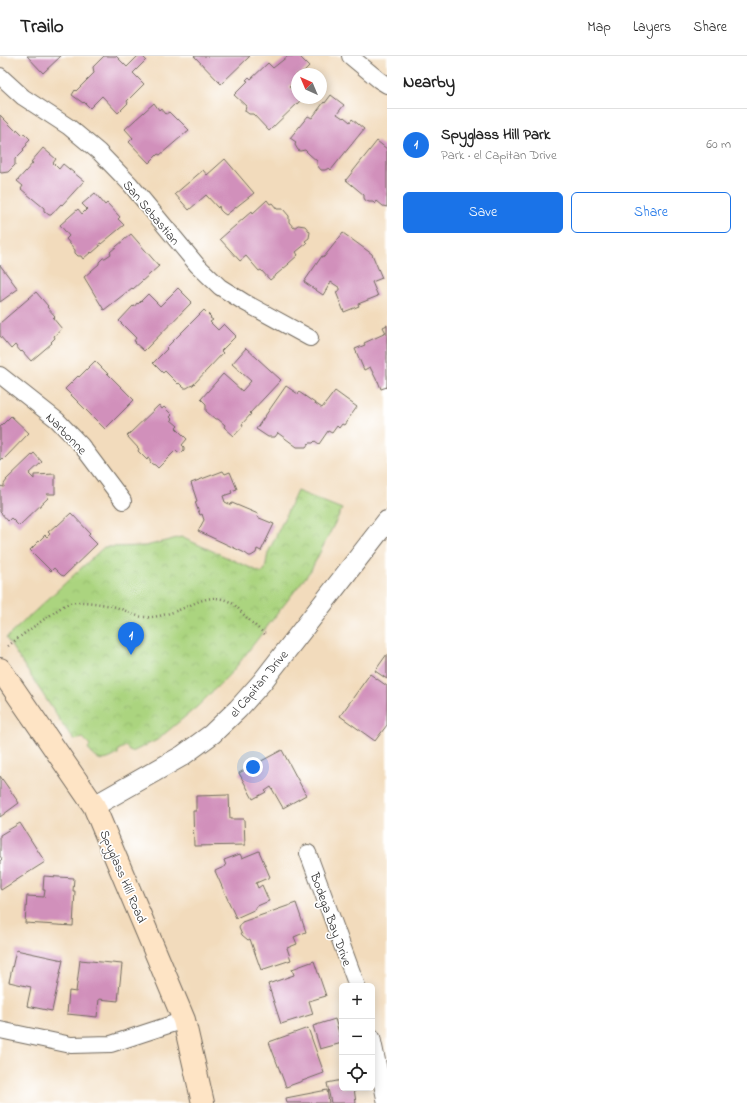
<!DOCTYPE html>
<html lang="en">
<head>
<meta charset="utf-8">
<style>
	:root { --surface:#fff; --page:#f6f6f6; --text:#222; --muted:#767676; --line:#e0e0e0; --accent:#1a73e8 }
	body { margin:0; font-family:"Indie Flower",sans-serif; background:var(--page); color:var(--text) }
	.controls { position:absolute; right:12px; bottom:12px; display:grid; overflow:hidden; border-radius:6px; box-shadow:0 2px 10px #0003 }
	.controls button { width:36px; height:36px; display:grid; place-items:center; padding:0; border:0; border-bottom:1px solid var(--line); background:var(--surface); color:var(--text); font:20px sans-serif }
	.compass { position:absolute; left:291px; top:12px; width:36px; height:36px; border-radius:50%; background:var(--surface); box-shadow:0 2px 10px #0003; rotate:316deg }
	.you { position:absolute; left:253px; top:711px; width:14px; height:14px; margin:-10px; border:3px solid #fff; border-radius:50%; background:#1a73e8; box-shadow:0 0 0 6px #1a73e833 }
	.badge { display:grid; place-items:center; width:26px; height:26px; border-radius:50%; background:var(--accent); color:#fff; font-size:13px; font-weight:700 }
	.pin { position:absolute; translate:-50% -33px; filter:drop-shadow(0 1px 2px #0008) }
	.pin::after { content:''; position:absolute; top:21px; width:14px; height:12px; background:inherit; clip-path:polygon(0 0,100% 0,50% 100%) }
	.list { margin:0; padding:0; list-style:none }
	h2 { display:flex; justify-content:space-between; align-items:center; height:52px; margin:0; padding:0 16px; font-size:17px }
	h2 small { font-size:13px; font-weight:400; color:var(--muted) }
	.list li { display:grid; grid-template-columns:26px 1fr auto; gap:12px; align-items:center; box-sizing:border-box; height:72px; padding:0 16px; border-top:1px solid var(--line) }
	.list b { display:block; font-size:15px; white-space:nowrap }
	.list p { margin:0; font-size:13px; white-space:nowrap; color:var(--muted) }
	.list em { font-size:13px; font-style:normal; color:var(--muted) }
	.actions { display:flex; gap:8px; padding:12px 16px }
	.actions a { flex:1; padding:9px 0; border:1px solid var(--accent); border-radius:6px; text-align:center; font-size:14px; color:var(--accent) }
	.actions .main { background:var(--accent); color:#fff }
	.icon { flex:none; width:22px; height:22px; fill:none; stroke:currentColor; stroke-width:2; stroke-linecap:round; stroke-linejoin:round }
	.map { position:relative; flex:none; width:387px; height:1047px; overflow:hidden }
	header { display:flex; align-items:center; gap:24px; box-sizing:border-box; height:56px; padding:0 20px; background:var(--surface); border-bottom:1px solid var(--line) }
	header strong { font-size:19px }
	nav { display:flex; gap:22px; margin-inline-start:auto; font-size:14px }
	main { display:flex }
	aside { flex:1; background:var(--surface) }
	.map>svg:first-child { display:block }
	.park { fill:url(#park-crowns); stroke:#6b8055 }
	.building { fill:#d190bb }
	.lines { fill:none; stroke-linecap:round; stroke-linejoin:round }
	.minor-casing { stroke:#71695e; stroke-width:18 }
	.tertiary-casing { stroke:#71695e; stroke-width:22 }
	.secondary-casing { stroke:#71695e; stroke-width:24 }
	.path { stroke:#71695e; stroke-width:2.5; stroke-dasharray:1 3; stroke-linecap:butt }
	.minor { stroke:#fff; stroke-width:16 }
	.tertiary { stroke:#fff; stroke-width:20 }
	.secondary { stroke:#fee4c5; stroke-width:22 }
	.labels { text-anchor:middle; stroke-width:3.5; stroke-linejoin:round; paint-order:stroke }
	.street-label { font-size:13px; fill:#2b2b2b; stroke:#fff }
</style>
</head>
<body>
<header>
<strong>Trailo</strong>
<nav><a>Map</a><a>Layers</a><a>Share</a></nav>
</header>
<main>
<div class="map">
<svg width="387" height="1047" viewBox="0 0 387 1047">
	<defs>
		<pattern id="park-crowns" width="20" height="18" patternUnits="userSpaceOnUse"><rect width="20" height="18" fill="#abd47f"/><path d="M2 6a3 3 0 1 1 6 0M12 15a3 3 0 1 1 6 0" fill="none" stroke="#93b66e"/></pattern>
	</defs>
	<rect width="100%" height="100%" fill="#fff"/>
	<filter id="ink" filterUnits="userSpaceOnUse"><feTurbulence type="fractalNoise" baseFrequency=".025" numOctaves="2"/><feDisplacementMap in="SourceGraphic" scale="8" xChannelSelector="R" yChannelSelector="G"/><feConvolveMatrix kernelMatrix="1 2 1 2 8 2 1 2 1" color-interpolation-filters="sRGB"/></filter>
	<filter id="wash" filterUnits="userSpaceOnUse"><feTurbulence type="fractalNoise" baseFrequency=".012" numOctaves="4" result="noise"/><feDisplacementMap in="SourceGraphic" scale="16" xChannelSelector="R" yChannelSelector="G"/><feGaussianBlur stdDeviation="0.9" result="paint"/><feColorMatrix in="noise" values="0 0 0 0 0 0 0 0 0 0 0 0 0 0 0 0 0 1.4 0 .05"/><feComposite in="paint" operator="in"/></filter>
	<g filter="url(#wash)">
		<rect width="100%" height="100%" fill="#f2dbbc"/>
		<path class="park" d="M297 435 342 453 311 514 232 616 198 650 157 684 132 696 129 695 126 690 118 694V698C104 706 99 707 88 693L90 689 83 682 74 684 63 669 6 582 104 491 146 490 181 481 262 517 265 513 268 497Z"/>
		<g id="blocks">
			<path class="building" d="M27 0H61L43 17Z
				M104 0H116L127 11 138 0H142L146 4 133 17 144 28 127 45 128 47 118 57 102 40 90 52 84 46 83 47 72 39 75 34 76 35 94 17 93 11Z
				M194 0H250L221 28Z
				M288 0H299L309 10 301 18H297V23L289 31 291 33H295L297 35V42H299L301 44 269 75 253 58H249L245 55 246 50 234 39 248 25 246 24 249 21 251 23 268 7 273 12Z
				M331 39 344 49 337 58 343 62 344 61 350 66 352 63 364 73 331 114 329 112 325 114H321L317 109V105L309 98 305 94 300 95 298 94 295 89 296 86 290 82 308 60 312 62 324 46 325 47Z
				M154 47 159 54 161 52 166 58 169 56 177 64 178 63 189 74 160 99 158 98 149 107 129 86 133 82 125 73Z
				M0 59 16 75 17 73 23 79 24 77 30 83 26 87 27 89 23 93 24 94 15 103V109L8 116 1 117 0 116Z
				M377 85 387 93V151L383 150 377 145 375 148 373 146H369L365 144 364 142V139L346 124Z
				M43 92 56 103 53 107 59 113 63 108 84 125 62 149 61 148 51 159H49L44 155V152L21 133 23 130 17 125 33 107 31 106Z
				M225 103 254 137 226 159 223 157 220 154 219 150 218 152 206 139 189 154 175 138 203 114 207 119Z
				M95 137 105 149 107 147 120 161 118 163 124 169 101 188V187L99 188 100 190 92 197 91 196 83 203 81 200H78L75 197V194L66 183 69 180 60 169 78 153 82 158 87 153 82 148Z
				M267 144 270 148 272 147 277 153H283L289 160V166L294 172 298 169 305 170 310 176 309 182 305 185 307 187 296 196 298 199 288 208H289L270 224 261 214 259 215 246 200 240 205 220 183 252 155 253 157Z
				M343 177 372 198 382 222 372 226 378 240 358 248 359 250 344 256 336 236 340 234V232L331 226 323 239 304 226 322 200 324 201Z
				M131 178 159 210 133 233 132 232 104 254 84 221 99 208V206L103 202H105L111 198 110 196Z
				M0 209 18 233 0 246Z
				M178 232 192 246 144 295 142 293 135 287 136 286 134 285 136 282 119 265 133 250 134 251 137 247 138 248 148 238 160 250Z
				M36 236 48 250 47 251 55 260 53 262 62 273 54 280 55 282 51 286 52 287 31 305 22 295 21 296 15 289 11 293 0 280V267Z
				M204 254 211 261 210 262 213 264 210 266 218 274 224 268 236 280 221 295 223 297 193 329 190 330 187 332H184L179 327 178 328 165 315 163 317 153 307 167 293 166 292Z
				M387 269V331L381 333 378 325H377L370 311 364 314 355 293 365 289 364 287 386 277 383 271Z
				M246 292 281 324 250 357 251 358 242 368 243 370 234 380 224 371 225 369 218 363H215L206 355V348L201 343 223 318 242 335 251 325 232 308Z
				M95 305 134 344 105 373 65 333 78 320 79 321Z
				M286 330 298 338 299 336 322 352 335 335 357 351 344 369 342 368 339 372 337 370 332 377 328 375 319 388 315 385 313 387H309L306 391H297L278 377 275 381H268L256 373Z
				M159 349 162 353 164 351 172 359 170 361 172 363 171 364 178 370 176 372 187 383 182 389 184 391V394L181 397 178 396 176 394 158 412 155 409 152 408 150 406V403L148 402 147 404 138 395 139 393 127 380Z
				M11 360 29 377 3 404 2 403 0 405V371Z
				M34 397 42 406 29 418 34 423V419L55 418V438H47L48 442 19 470 11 462 8 465 0 456V430L4 431V428L7 424H6Z
				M223 415 225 418 230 416 237 433 231 435 232 437 223 440 225 446 231 449 232 447 258 458 257 461 274 468 261 495 257 493 256 497 251 500H249L245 497 198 475 204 464 202 458 200 459 195 446 197 445 191 427Z
				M71 457 90 477 88 479 97 488 64 520 61 519 54 512 51 515 30 494 45 479 47 481 50 478 48 476 56 469 57 470Z
				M387 598V623L375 615Z
				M370 618 387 630V669L375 685 340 660Z
				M282 694 306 739 283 752 271 731 265 735 266 736 253 743 239 717Z
				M0 720 19 747 0 761Z
				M229 739 230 763H244L245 789 194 790 193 755H196V740Z
				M20 767 45 806 1 834 0 832V805L2 803 0 800V779Z
				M259 795 270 821 256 827 258 832 262 829 269 845 255 851 256 853 236 862 215 815 226 810 224 804 240 798 242 802Z
				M44 820 74 822 73 835H75L73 870 25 867 27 840 44 841 45 834H43Z
				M296 847 306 876 294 881 297 888 287 892 291 904 261 914 250 883 248 884 242 879 239 872 242 866Z
				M16 894 63 904 52 955 27 950 31 931 9 926Z
				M80 904 122 908 118 945 99 943 97 961 67 958 69 935 76 936Z
				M314 905 326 940 309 945 313 958 281 968 268 928 294 919 292 913Z
				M335 963 342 987 320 993 313 970Z
				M308 972 324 1017 286 1031 269 986Z
				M342 1024V1032H354L356 1047H331L327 1027Z
				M327 1034 329 1047H287L286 1042Z"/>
		</g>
	</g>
	<g filter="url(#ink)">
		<use href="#blocks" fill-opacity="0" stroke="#71695e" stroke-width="1"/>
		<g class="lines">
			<g class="minor-casing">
				<path id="minor" d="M350 0 379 24 387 29
					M0 20 23 41 69 71 99 96 130 128 197 209 220 231 244 246 310 282
					M0 319 57 364 81 389 123 445
					M308 797 357 930
					M0 974 71 989 111 988 184 964
					M372 981 386 1047"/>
			</g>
			<g class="tertiary-casing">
				<path id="tertiary" d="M94 750 182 700 212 678 238 653 262 626 387 465"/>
			</g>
			<g class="secondary-casing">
				<path id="secondary" d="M0 613 94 750 184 964 203 1047"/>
			</g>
			<path class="path" d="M8 590C22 579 37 568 52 558 57 554 64 549 70 547 81 544 101 548 112 550 123 552 132 560 144 561 153 562 164 559 173 556 193 550 209 535 230 546 236 549 241 556 246 561 252 567 259 573 266 579"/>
			<use href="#minor" class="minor"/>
			<use href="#tertiary" class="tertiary"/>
			<use href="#secondary" class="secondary"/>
		</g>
	</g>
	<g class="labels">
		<g class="street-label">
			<text transform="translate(152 156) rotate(50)" y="5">San Sebastian</text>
			<text transform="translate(67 377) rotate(46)" y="5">Narbonne</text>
			<text transform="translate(258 627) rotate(-50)" y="5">el Capitan Drive</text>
			<text transform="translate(124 820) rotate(67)" y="5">Spyglass Hill Road</text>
			<text transform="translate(332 863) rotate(70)" y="5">Bodega Bay Drive</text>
		</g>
	</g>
</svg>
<div class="controls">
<button>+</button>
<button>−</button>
<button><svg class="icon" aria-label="locate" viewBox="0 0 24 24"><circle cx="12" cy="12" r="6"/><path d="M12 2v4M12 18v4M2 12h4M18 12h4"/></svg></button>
</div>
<svg class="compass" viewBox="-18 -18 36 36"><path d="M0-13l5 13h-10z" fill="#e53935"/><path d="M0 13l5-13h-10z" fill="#767676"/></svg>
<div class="you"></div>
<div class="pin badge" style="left:131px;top:599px">1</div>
</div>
<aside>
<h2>Nearby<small></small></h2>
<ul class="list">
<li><span class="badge">1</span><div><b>Spyglass Hill Park</b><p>Park · el Capitan Drive</p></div><em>60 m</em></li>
</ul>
<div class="actions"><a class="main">Save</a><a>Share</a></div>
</aside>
</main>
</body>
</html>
